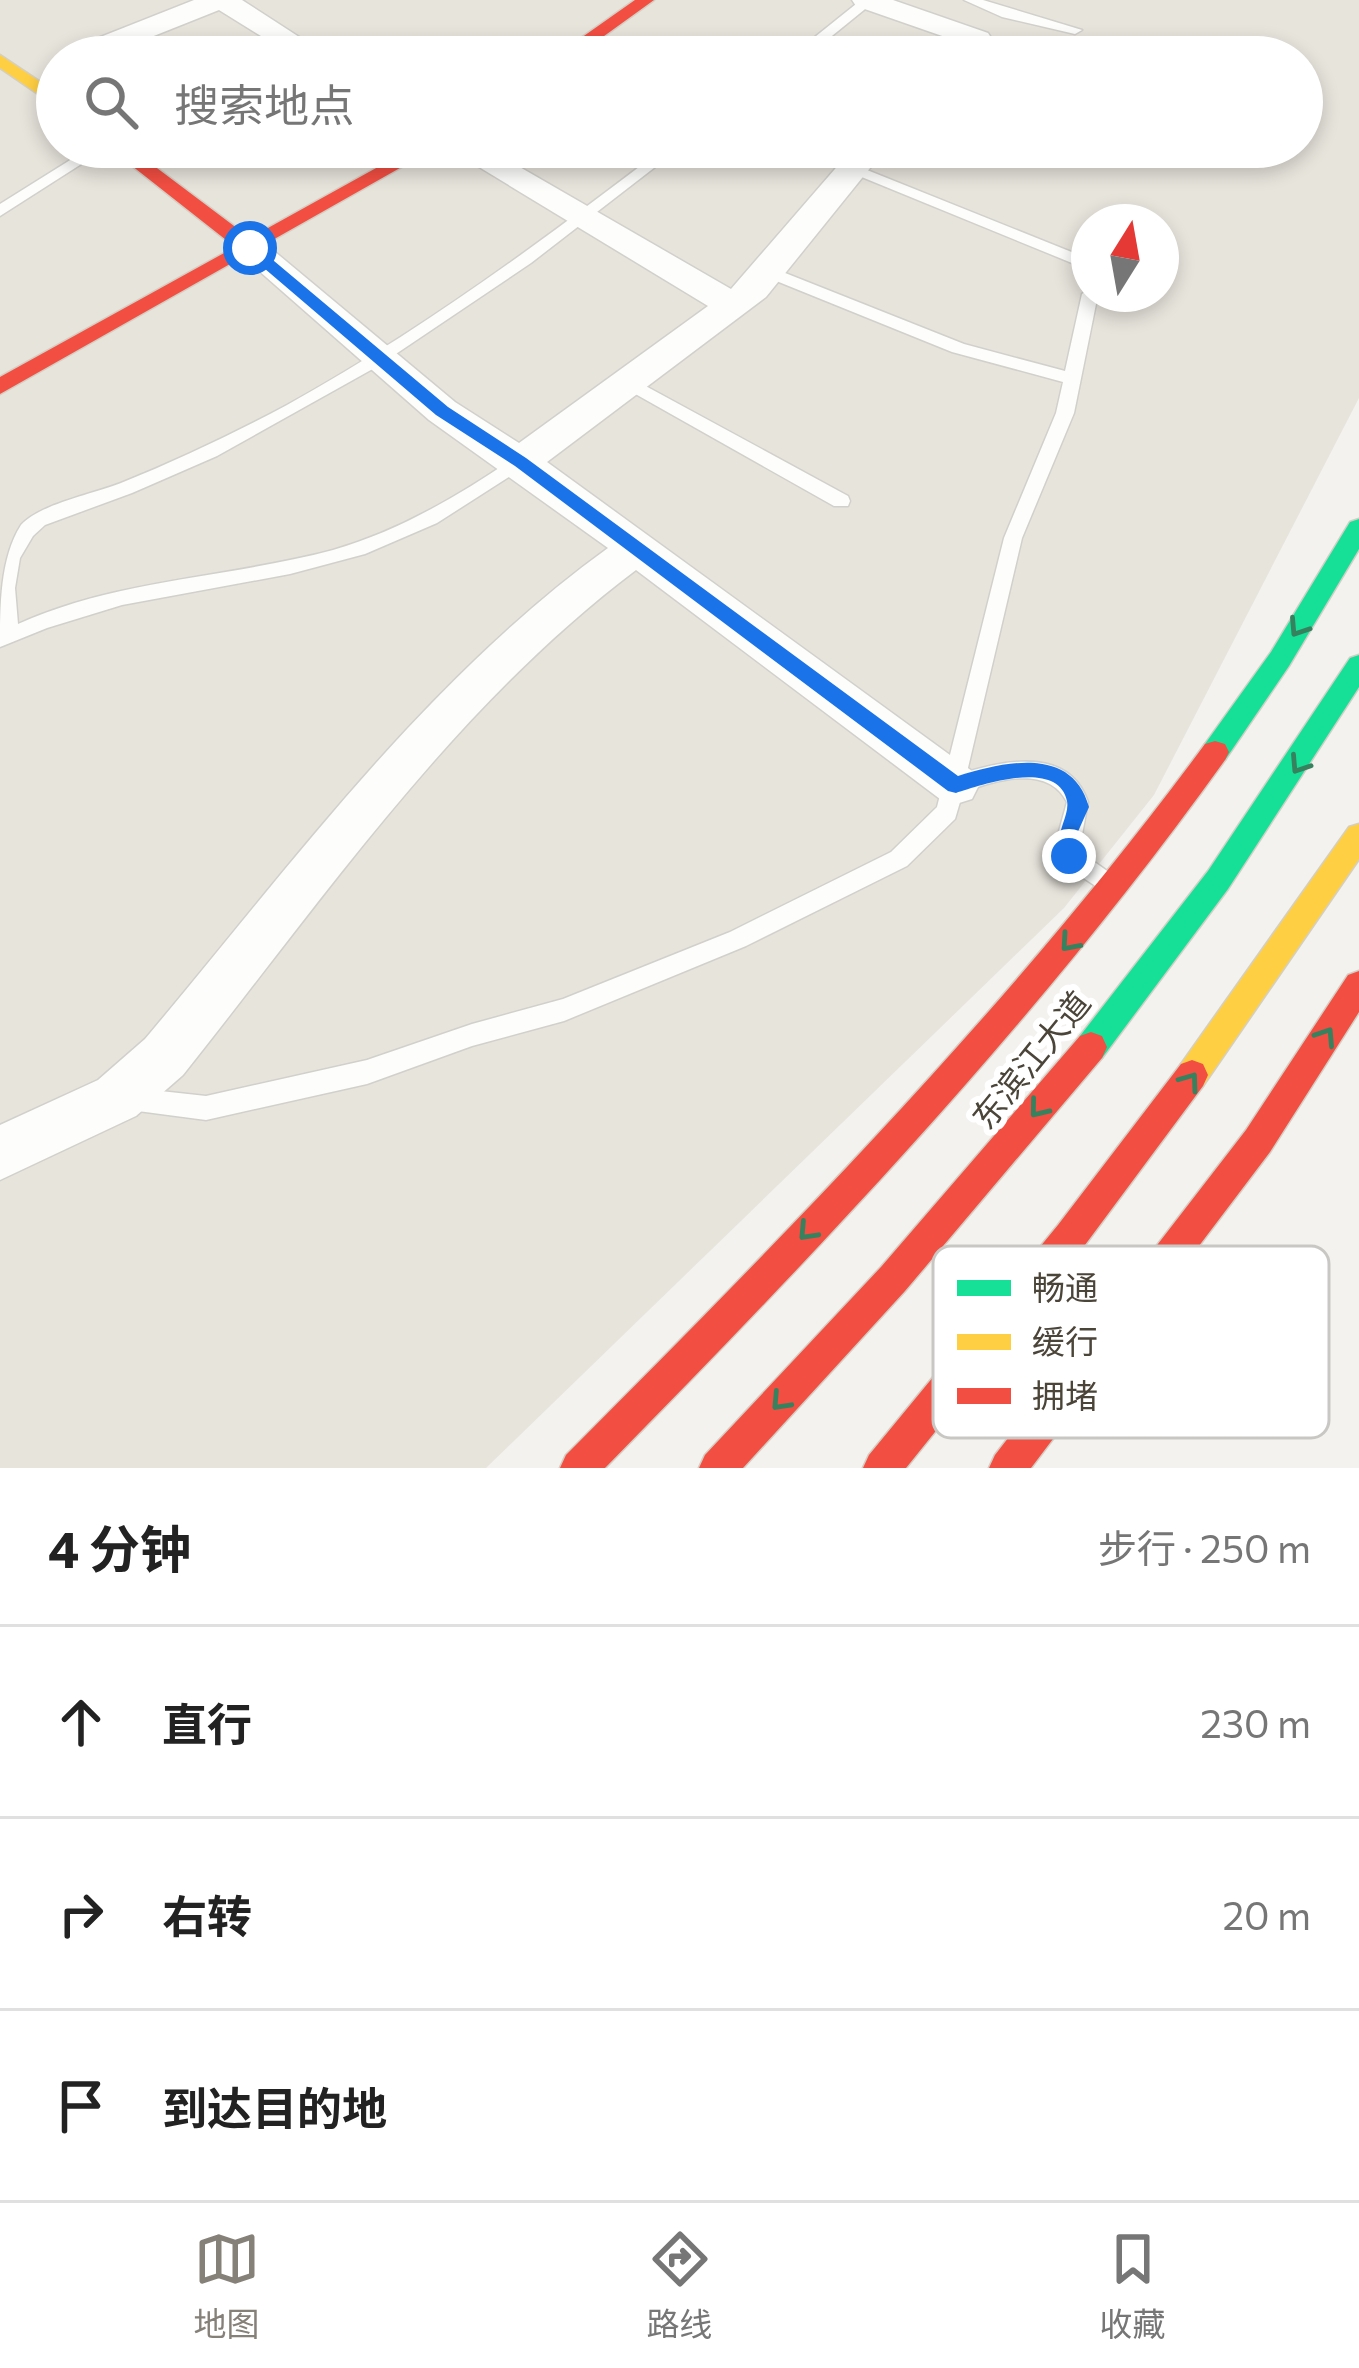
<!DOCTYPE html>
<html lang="zh">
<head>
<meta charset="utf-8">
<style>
	:root { --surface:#fff; --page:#f6f6f6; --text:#222; --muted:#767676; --line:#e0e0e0; --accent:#868178 }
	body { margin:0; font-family:Commissioner,"Noto Sans SC",sans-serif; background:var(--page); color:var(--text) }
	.compass { position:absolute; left:1071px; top:204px; width:108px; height:108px; border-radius:50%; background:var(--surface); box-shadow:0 6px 18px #0003; rotate:11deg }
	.stop { position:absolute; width:36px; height:36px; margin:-27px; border:9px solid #1a73e8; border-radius:50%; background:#fff }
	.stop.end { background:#1a73e8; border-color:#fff; box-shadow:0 3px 12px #0008 }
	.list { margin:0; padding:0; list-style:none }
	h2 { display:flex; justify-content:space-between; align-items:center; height:156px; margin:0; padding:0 48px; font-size:51px }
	h2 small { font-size:39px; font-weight:400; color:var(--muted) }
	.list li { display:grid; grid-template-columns:78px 1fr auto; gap:36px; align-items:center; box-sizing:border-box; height:192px; padding:0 48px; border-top:3px solid var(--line) }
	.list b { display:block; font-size:45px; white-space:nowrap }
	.list em { font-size:39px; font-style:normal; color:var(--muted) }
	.icon { flex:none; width:66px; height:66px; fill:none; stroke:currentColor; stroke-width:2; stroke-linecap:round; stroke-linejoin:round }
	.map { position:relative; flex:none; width:1359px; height:1468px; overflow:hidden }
	.search { position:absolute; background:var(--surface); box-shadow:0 6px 18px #0003; left:36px; right:36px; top:36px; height:132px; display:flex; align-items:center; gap:30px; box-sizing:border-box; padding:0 42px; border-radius:66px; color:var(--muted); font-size:45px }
	.sheet { height:732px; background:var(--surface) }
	nav { display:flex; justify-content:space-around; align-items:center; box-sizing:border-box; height:168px; border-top:3px solid var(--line); background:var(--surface); font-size:33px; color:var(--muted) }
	nav a { display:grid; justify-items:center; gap:6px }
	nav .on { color:var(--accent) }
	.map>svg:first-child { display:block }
	.residential { fill:#e7e4dc; fill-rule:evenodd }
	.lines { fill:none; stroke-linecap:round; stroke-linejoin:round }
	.lane-casing { stroke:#d2d0cb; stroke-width:3 }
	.street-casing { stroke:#d2d0cb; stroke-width:3 }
	.fast-casing { stroke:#d3cfc5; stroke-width:3 }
	.slow-casing { stroke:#d3cfc5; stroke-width:3 }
	.jam-casing { stroke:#d3cfc5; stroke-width:3 }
	.lane { fill:#fdfdfc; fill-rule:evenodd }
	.street { fill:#fdfdfc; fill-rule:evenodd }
	.fast { fill:#16e098; fill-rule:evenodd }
	.slow { fill:#ffcf43; fill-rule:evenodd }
	.jam { fill:#f24e42; fill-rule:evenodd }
	.oneway { stroke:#36825f }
	.route { fill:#1a73e8 }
	.labels { text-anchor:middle; stroke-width:12; stroke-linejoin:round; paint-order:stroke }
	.street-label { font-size:33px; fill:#4b4439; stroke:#fff }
	.key { fill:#fff; stroke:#c9c7c4; stroke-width:3 }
	.key-label { font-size:33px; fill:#4b4439 }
</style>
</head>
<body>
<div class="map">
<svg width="1359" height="1468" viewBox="0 0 1359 1468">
	<rect width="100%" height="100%" fill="#f4f2ee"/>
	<path class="residential" d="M0 0H1359V398L1154 795 1064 908 486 1468H0ZM57 57H1302V147H57ZM1089 222H1161V294H1089Z"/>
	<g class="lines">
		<g class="lane-casing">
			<path id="lane" d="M861 0 875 1 806 57H790Z
				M964 0H983L1082 30 1075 34 1002 17Z
				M91 147H108L0 216V204Z
				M665 147H681L531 263 378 366 217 456 132 493 45 525 33 536 20 558 15 588 18 624C117 579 229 578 333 550 399 531 458 496 514 458H526L529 462 526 466 437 523 365 554 290 574 122 605 47 628 0 647C0 606 0 558 21 525 40 504 93 494 121 483 178 460 233 434 287 405 421 331 544 240 665 147Z
				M852 164 1089 259V270L847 171V165Z
				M770 267 964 344 1065 371 1082 294 1089 289V294H1098L1074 413 1022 538 967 772C1009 759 1070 749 1088 802L1079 851 1117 878 1120 885 1117 892 1109 895 1061 863 1056 842 1067 802C1047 763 995 781 963 792L955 819 907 866 746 946 564 1021 472 1046 367 1084 206 1120 115 1108 112 1099 115 1090 124 1087 206 1096 367 1060 472 1024 563 999 730 932 891 852 937 807 1004 538 1056 413 1063 382 952 352 764 276V268Z
				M629 377 848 496 850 501 848 506H834L623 387V379Z"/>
		</g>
		<g class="street-casing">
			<path id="street" d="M194 0H242L330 57H295L219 10 101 57H60L65 51Z
				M852 0H893L988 33 992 39 978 48 968 45 856 6Z
				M446 147H485L731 289 854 147H887L766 297 547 462 972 771 979 785 972 799 956 804 940 799 636 570C454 707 324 898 183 1075L136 1116 0 1180V1125L98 1080 145 1039C290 867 424 681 608 548L429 420 233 248 238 241H262L455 402 519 443 708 306Z"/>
		</g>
		<g class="fast-casing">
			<path id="fast" d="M1359 519V549L1289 666 1225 760H1205L1201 752 1205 744 1271 652 1350 522Z
				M1359 655V687L1228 889 1102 1058 1091 1062 1080 1058 1075 1047 1080 1036 1208 871 1350 658Z"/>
		</g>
		<g class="slow-casing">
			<path id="slow" d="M0 55 57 93V107L0 68Z
				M1359 824V859L1203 1086 1192 1090 1181 1086 1176 1075 1181 1064 1349 827Z"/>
		</g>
		<g class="jam-casing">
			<path id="jam" d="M635 0H654L575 57H554Z
				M108 147H129L250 238 414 147H437L0 394V377L235 247Z
				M1215 741 1225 744 1229 752 1225 760C1041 1017 826 1243 605 1468H560L566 1455C792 1228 1015 1002 1205 744Z
				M1359 971V1012L1270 1152 1031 1468H989L995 1455 1246 1130 1348 975Z
				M1091 1032 1102 1036 1107 1047 1102 1058 905 1291 743 1468H699L705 1455 881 1267 1080 1036Z
				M1192 1060 1203 1064 1208 1075 1203 1086 1082 1249 906 1468H863L869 1455 1058 1225 1181 1064Z"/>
		</g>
		<use href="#lane" class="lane"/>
		<use href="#street" class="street"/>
		<use href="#fast" class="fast"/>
		<use href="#slow" class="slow"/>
		<use href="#jam" class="jam"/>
	</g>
	<defs><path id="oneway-chevron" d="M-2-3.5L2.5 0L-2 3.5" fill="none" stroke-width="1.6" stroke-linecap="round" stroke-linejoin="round" transform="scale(3)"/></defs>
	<g class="oneway">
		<use href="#oneway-chevron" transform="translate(1298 628) rotate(123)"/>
		<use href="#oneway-chevron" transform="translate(1299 765) rotate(123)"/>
		<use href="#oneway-chevron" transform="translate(1069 943) rotate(131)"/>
		<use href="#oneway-chevron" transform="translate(1326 1036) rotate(-57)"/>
		<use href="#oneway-chevron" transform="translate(1190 1081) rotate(-54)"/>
		<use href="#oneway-chevron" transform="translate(1038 1109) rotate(129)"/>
		<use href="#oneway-chevron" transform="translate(807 1232) rotate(133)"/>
		<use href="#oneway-chevron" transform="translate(780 1402) rotate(133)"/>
	</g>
	<path class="route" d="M244 245H255L448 407 526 458 958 776C1004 762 1072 745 1089 807L1076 836 1077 862 1069 865 1059 856C1055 832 1070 815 1067 801 1058 758 981 785 956 793L948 791 515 466 436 415 244 251Z"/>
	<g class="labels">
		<g class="street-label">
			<text transform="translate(1031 1060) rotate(-51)" y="12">东滨江大道</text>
		</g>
	</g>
	<rect x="933" y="1246" width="396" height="192" rx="18" class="key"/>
	<rect x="957" y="1280" width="54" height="16" fill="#16e098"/>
	<rect x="957" y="1334" width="54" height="16" fill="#ffcf43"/>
	<rect x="957" y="1388" width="54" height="16" fill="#f24e42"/>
	<g class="key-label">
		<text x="1032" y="1300">畅通</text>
		<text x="1032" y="1354">缓行</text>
		<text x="1032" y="1408">拥堵</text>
	</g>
</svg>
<svg class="compass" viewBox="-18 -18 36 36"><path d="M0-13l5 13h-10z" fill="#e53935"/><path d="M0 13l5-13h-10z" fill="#767676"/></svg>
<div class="stop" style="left:250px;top:248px"></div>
<div class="stop end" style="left:1069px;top:856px"></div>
<div class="search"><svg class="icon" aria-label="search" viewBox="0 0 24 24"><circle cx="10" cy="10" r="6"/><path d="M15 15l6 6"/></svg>搜索地点</div>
</div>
<section class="sheet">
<h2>4 分钟<small>步行 · 250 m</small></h2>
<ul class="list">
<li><svg class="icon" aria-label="ahead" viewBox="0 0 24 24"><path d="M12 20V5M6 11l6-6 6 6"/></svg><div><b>直行</b></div><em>230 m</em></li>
<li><svg class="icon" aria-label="right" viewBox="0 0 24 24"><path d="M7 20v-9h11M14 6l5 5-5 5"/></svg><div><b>右转</b></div><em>20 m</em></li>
<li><svg class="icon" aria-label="arrive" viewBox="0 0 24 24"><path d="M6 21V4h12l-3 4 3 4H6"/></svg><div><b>到达目的地</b></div></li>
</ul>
</section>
<nav>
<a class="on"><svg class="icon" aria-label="map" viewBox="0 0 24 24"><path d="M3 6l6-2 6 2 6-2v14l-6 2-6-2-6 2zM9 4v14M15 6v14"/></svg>地图</a>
<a><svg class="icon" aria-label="directions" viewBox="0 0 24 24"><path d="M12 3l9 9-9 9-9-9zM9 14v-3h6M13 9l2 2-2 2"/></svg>路线</a>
<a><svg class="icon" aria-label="saved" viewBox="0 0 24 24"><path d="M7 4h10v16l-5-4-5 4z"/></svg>收藏</a>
</nav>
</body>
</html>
